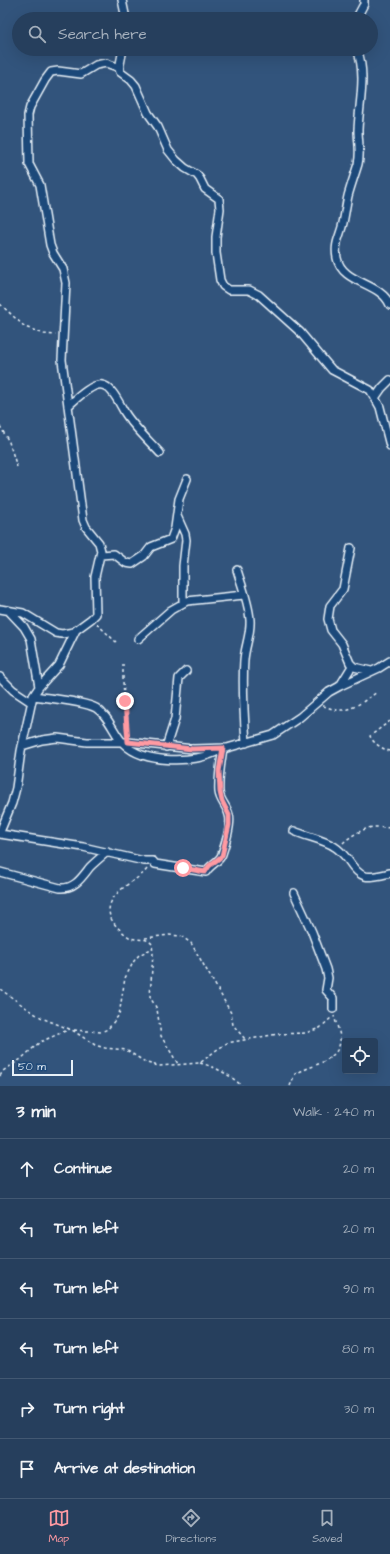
<!DOCTYPE html>
<html lang="en">
<head>
<meta charset="utf-8">
<style>
	:root { --surface:#263f5d; --page:#2e4663; --text:#f1f3f6; --muted:#a4afbc; --line:#425872; --accent:#ff9aa2 }
	body { margin:0; font-family:"Architects Daughter",sans-serif; background:var(--page); color:var(--text) }
	.controls { position:absolute; right:12px; bottom:12px; display:grid; overflow:hidden; border-radius:4px; box-shadow:0 4px 16px #0002 }
	.controls button { width:36px; height:36px; display:grid; place-items:center; padding:0; border:0; border-bottom:1px solid var(--line); background:var(--surface); color:var(--text); font:20px sans-serif }
	.scale { position:absolute; left:12px; bottom:10px; width:61px; box-sizing:border-box; padding-left:4px; border:2px solid #e8f1f8; border-top:0; font-size:11px; line-height:14px; white-space:nowrap; color:#e8f1f8; -webkit-text-stroke:3px #1f4a7a; paint-order:stroke }
	.stop { position:absolute; width:12px; height:12px; margin:-9px; border:3px solid #ff9aa2; border-radius:50%; background:#fff }
	.stop.end { background:#ff9aa2; border-color:#fff; box-shadow:0 1px 4px #0008 }
	.list { margin:0; padding:0; list-style:none }
	h2 { display:flex; justify-content:space-between; align-items:center; height:52px; margin:0; padding:0 16px; font-size:17px }
	h2 small { font-size:13px; font-weight:400; color:var(--muted) }
	.list li { display:grid; grid-template-columns:26px 1fr auto; gap:12px; align-items:center; box-sizing:border-box; height:60px; padding:0 16px; border-top:1px solid var(--line) }
	.list b { display:block; font-size:15px; white-space:nowrap }
	.list em { font-size:13px; font-style:normal; color:var(--muted) }
	.icon { flex:none; width:22px; height:22px; fill:none; stroke:currentColor; stroke-width:2; stroke-linecap:round; stroke-linejoin:round }
	.map { position:relative; flex:none; width:390px; height:1086px; overflow:hidden }
	.search { position:absolute; background:var(--surface); box-shadow:0 4px 16px #0002; left:12px; right:12px; top:12px; height:44px; display:flex; align-items:center; gap:10px; box-sizing:border-box; padding:0 14px; border-radius:22px; color:var(--muted); font-size:15px }
	.sheet { height:412px; background:var(--surface) }
	nav { display:flex; justify-content:space-around; align-items:center; box-sizing:border-box; height:56px; border-top:1px solid var(--line); background:var(--surface); font-size:11px; color:var(--muted) }
	nav a { display:grid; justify-items:center; gap:2px }
	nav .on { color:var(--accent) }
	.map>svg:first-child { display:block }
	.lines { fill:none; stroke-linecap:round; stroke-linejoin:round }
	.street-casing { stroke:#e8f1f8; stroke-width:10 }
	.path { stroke:#e8f1f8; stroke-width:1.5; stroke-dasharray:3 3; stroke-linecap:butt }
	.street { stroke:#1f4a7a; stroke-width:7 }
	.route { stroke:#ff9aa2; stroke-width:5 }
</style>
</head>
<body>
<div class="map">
<svg width="390" height="1086" viewBox="0 0 390 1086">
	<rect width="100%" height="100%" fill="#32547c"/>
	<filter id="ink" filterUnits="userSpaceOnUse"><feTurbulence type="fractalNoise" baseFrequency=".025" numOctaves="2"/><feDisplacementMap in="SourceGraphic" scale="8" xChannelSelector="R" yChannelSelector="G"/><feConvolveMatrix kernelMatrix="1 2 1 2 8 2 1 2 1" color-interpolation-filters="sRGB"/></filter>
	<g filter="url(#ink)">
		<g class="lines">
			<g class="street-casing">
				<path id="street" d="M122 0 126 19
					M356 19 364 4V0
					M123 49 119 69 120 72 131 80 136 86 148 113 158 127 168 150 176 160 185 168 197 175 200 179 205 189 219 199 220 209 216 237V253L220 280 223 286 229 290H249L259 295 300 332 332 370 370 390 375 398 380 407 390 446
					M357 49C367 75 359 103 358 130 358 141 361 153 358 164 355 174 351 185 348 196 346 205 345 214 343 223 340 237 334 243 337 258 342 284 381 282 390 305
					M375 398 382 388 390 380
					M68 406C75 400 92 383 102 385 112 386 120 405 125 413 133 426 149 441 160 453
					M177 516 185 534 186 540 183 566V603
					M351 548 343 589 330 606 328 619 331 630 342 644 350 663 354 667 371 671
					M101 555 114 554 126 563 132 564 144 556 151 547 171 539 175 528 179 499 187 479
					M237 570C242 586 249 604 250 620 251 634 245 646 244 660 242 687 244 715 246 743
					M0 609 23 613 56 633 62 634 74 632
					M8 610 24 627 31 639 39 687
					M138 639 171 610 187 601 244 595
					M0 677 13 690 31 702
					M341 684 352 666
					M33 696C48 698 84 701 96 708 110 717 113 733 124 744 144 764 196 764 220 750
					M22 746 42 740 57 738 87 742H128L193 749 227 748 273 735 300 717 329 692 340 686 379 668 390 661
					M166 747 175 719 179 678 186 671
					M294 831C307 837 323 839 335 847 340 850 344 855 348 860 362 881 367 878 390 873
					M0 832 12 803 16 788 21 751 33 696 39 687 59 665 76 630 91 619 96 614 95 577 101 551 99 543 86 527 83 520 62 360 66 283 63 269 53 253 50 245 40 185 29 164 28 115 30 107 45 80 51 72 58 71 81 74 96 65 106 63 120 68
					M0 834 83 847 144 861H153L155 864 206 872C210 864 220 862 222 854 225 845 232 823 229 815 227 806 220 801 219 792 218 777 221 763 223 748
					M0 872 60 888C75 889 82 877 90 867 95 862 101 857 107 852
					M294 893 312 932 326 969 328 978 326 990 333 998V1009"/>
			</g>
			<path class="path" d="M0 304 25 327 44 334 56 335
				M0 426 9 442 17 467
				M97 624 116 642
				M123 664V682L127 734
				M323 706C328 707 333 710 339 710 352 711 365 700 376 693
				M390 721 370 736C373 743 382 749 390 751
				M343 843C350 836 367 826 377 827 382 827 385 829 390 827
				M147 869C140 878 131 881 123 888 100 907 108 922 129 937 137 942 146 936 152 944L153 953 150 997 157 1009 161 1036 178 1064
				M145 938 169 935 181 936 191 943 221 995 231 1013 233 1025 245 1039
				M0 989 32 1012 44 1019 72 1030 95 1045 105 1048 126 1050 147 1063 159 1066 200 1063 215 1051 227 1043 278 1034 306 1033 320 1028 332 1017
				M74 1030 101 1032 108 1029 119 1015 125 978 134 961 139 955 153 948
				M200 1063C216 1067 230 1075 242 1086
				M0 1076 3 1071 21 1059 40 1042 70 1029
				M290 1086 295 1074C311 1065 342 1061 340 1037 339 1030 336 1023 334 1016"/>
			<use href="#street" class="street"/>
		</g>
	</g>
	<g class="lines" filter="url(#ink)">
		<path class="route" d="M125 701 128 742 192 749 223 748 219 771 220 792 222 801 229 815V825L222 856 209 866 205 872 183 868"/>
	</g>
</svg>
<div class="controls">
<button><svg class="icon" aria-label="locate" viewBox="0 0 24 24"><circle cx="12" cy="12" r="6"/><path d="M12 2v4M12 18v4M2 12h4M18 12h4"/></svg></button>
</div>
<div class="scale">50 m</div>
<div class="stop" style="left:183px;top:868px"></div>
<div class="stop end" style="left:125px;top:701px"></div>
<div class="search"><svg class="icon" aria-label="search" viewBox="0 0 24 24"><circle cx="10" cy="10" r="6"/><path d="M15 15l6 6"/></svg>Search here</div>
</div>
<section class="sheet">
<h2>3 min<small>Walk · 240 m</small></h2>
<ul class="list">
<li><svg class="icon" aria-label="ahead" viewBox="0 0 24 24"><path d="M12 20V5M6 11l6-6 6 6"/></svg><div><b>Continue</b></div><em>20 m</em></li>
<li><svg class="icon" aria-label="left" viewBox="0 0 24 24"><path d="M17 20v-9H6M10 6l-5 5 5 5"/></svg><div><b>Turn left</b></div><em>20 m</em></li>
<li><svg class="icon" aria-label="left" viewBox="0 0 24 24"><path d="M17 20v-9H6M10 6l-5 5 5 5"/></svg><div><b>Turn left</b></div><em>90 m</em></li>
<li><svg class="icon" aria-label="left" viewBox="0 0 24 24"><path d="M17 20v-9H6M10 6l-5 5 5 5"/></svg><div><b>Turn left</b></div><em>80 m</em></li>
<li><svg class="icon" aria-label="right" viewBox="0 0 24 24"><path d="M7 20v-9h11M14 6l5 5-5 5"/></svg><div><b>Turn right</b></div><em>30 m</em></li>
<li><svg class="icon" aria-label="arrive" viewBox="0 0 24 24"><path d="M6 21V4h12l-3 4 3 4H6"/></svg><div><b>Arrive at destination</b></div></li>
</ul>
</section>
<nav>
<a class="on"><svg class="icon" aria-label="map" viewBox="0 0 24 24"><path d="M3 6l6-2 6 2 6-2v14l-6 2-6-2-6 2zM9 4v14M15 6v14"/></svg>Map</a>
<a><svg class="icon" aria-label="directions" viewBox="0 0 24 24"><path d="M12 3l9 9-9 9-9-9zM9 14v-3h6M13 9l2 2-2 2"/></svg>Directions</a>
<a><svg class="icon" aria-label="saved" viewBox="0 0 24 24"><path d="M7 4h10v16l-5-4-5 4z"/></svg>Saved</a>
</nav>
</body>
</html>
